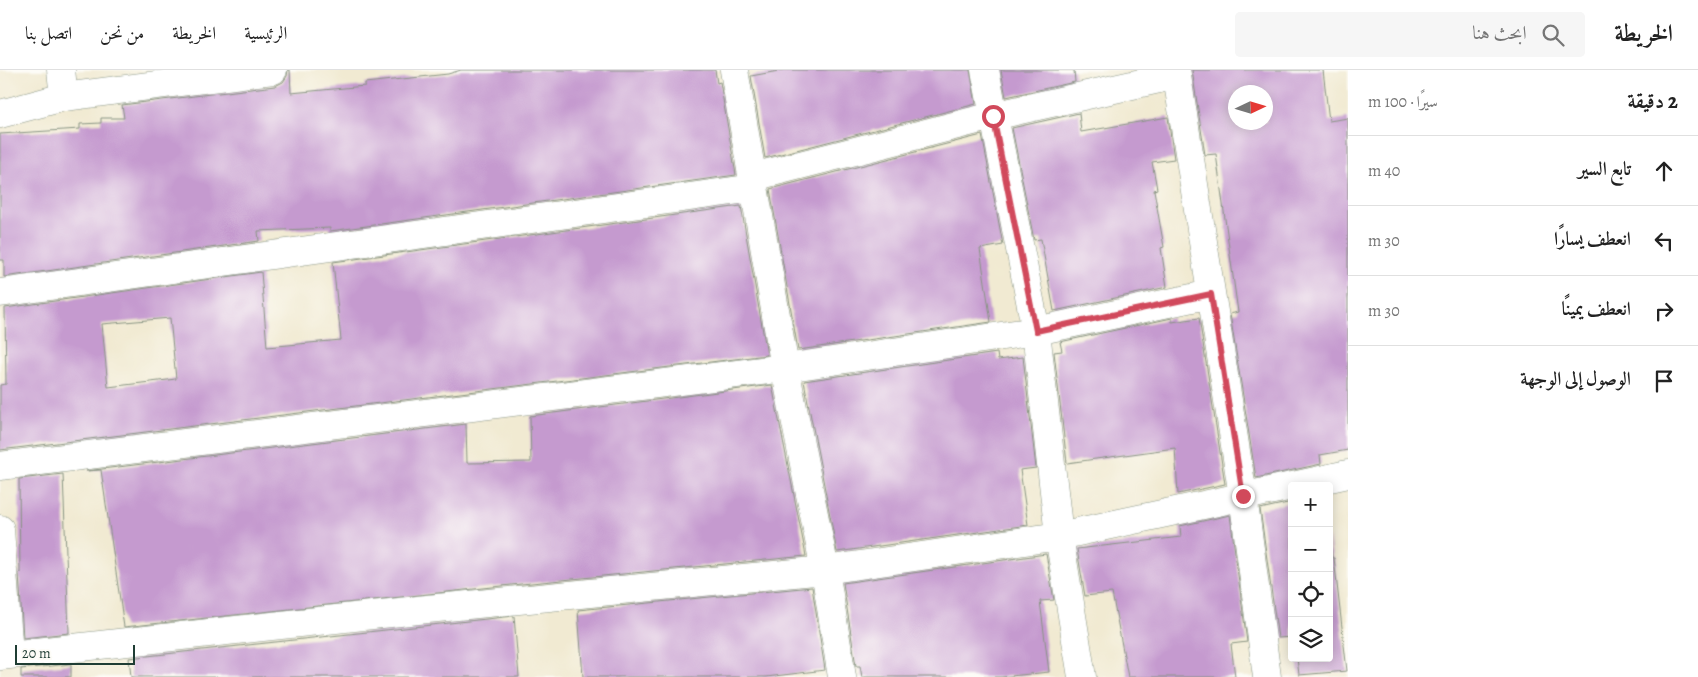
<!DOCTYPE html>
<html lang="ar">
<head>
<meta charset="utf-8">
<style>
	:root { --surface:#fff; --page:#f6f6f6; --text:#222; --muted:#767676; --line:#e0e0e0 }
	body { margin:0; font-family:Alegreya,Amiri,serif; background:var(--page); color:var(--text); direction:rtl }
	.controls { position:absolute; right:15px; bottom:15px; display:grid; overflow:hidden; border-radius:5px; box-shadow:0 2px 12px #0003 }
	.controls button { width:45px; height:45px; display:grid; place-items:center; padding:0; border:0; border-bottom:1px solid var(--line); background:var(--surface); color:var(--text); font:25px sans-serif }
	.compass { position:absolute; left:1228px; top:15px; width:45px; height:45px; border-radius:50%; background:var(--surface); box-shadow:0 2px 12px #0003; rotate:86deg }
	.scale { position:absolute; left:15px; bottom:12px; width:120px; box-sizing:border-box; padding-left:5px; border:2px solid #1f3d34; border-top:0; font-size:14px; line-height:18px; white-space:nowrap; color:#1f3d34; -webkit-text-stroke:4px #fdfcf7; paint-order:stroke }
	.stop { position:absolute; width:15px; height:15px; margin:-11px; border:4px solid #d1495b; border-radius:50%; background:#fff }
	.stop.end { background:#d1495b; border-color:#fff; box-shadow:0 1px 5px #0008 }
	.list { margin:0; padding:0; list-style:none }
	h2 { display:flex; justify-content:space-between; align-items:center; height:65px; margin:0; padding:0 20px; font-size:21px }
	h2 small { font-size:16px; font-weight:400; color:var(--muted) }
	.list li { display:grid; grid-template-columns:32px 1fr auto; gap:15px; align-items:center; box-sizing:border-box; height:70px; padding:0 20px; border-top:1px solid var(--line) }
	.list b { display:block; font-size:19px; white-space:nowrap }
	.list em { font-size:16px; font-style:normal; color:var(--muted) }
	.icon { flex:none; width:28px; height:28px; fill:none; stroke:currentColor; stroke-width:2; stroke-linecap:round; stroke-linejoin:round }
	.map { position:relative; flex:none; width:1348px; height:607px; overflow:hidden; direction:ltr }
	header { display:flex; align-items:center; gap:30px; box-sizing:border-box; height:70px; padding:0 25px; background:var(--surface); border-bottom:1px solid var(--line) }
	header strong { font-size:24px }
	nav { display:flex; gap:28px; margin-inline-start:auto; font-size:18px }
	.search { width:350px; height:45px; background:var(--page); display:flex; align-items:center; gap:12px; box-sizing:border-box; padding:0 18px; border-radius:5px; color:var(--muted); font-size:19px }
	main { display:flex }
	aside { flex:1; background:var(--surface) }
	.map>svg:first-child { display:block }
	.building { fill:#c59acf; fill-rule:evenodd }
	.lines { fill:none; stroke-linecap:round; stroke-linejoin:round }
	.minor-casing { stroke:#889483; stroke-width:29 }
	.minor { stroke:#fff; stroke-width:28 }
	.route { stroke:#d1495b; stroke-width:6 }
</style>
</head>
<body>
<header>
<strong>الخريطة</strong>
<div class="search"><svg class="icon" aria-label="search" viewBox="0 0 24 24"><circle cx="10" cy="10" r="6"/><path d="M15 15l6 6"/></svg>ابحث هنا</div>
<nav><a>الرئيسية</a><a>الخريطة</a><a>من نحن</a><a>اتصل بنا</a></nav>
</header>
<main>
<aside>
<h2>2 دقيقة<small>سيرًا · 100 m</small></h2>
<ul class="list">
<li><svg class="icon" aria-label="ahead" viewBox="0 0 24 24"><path d="M12 20V5M6 11l6-6 6 6"/></svg><div><b>تابع السير</b></div><em>40 m</em></li>
<li><svg class="icon" aria-label="left" viewBox="0 0 24 24"><path d="M17 20v-9H6M10 6l-5 5 5 5"/></svg><div><b>انعطف يسارًا</b></div><em>30 m</em></li>
<li><svg class="icon" aria-label="right" viewBox="0 0 24 24"><path d="M7 20v-9h11M14 6l5 5-5 5"/></svg><div><b>انعطف يمينًا</b></div><em>30 m</em></li>
<li><svg class="icon" aria-label="arrive" viewBox="0 0 24 24"><path d="M6 21V4h12l-3 4 3 4H6"/></svg><div><b>الوصول إلى الوجهة</b></div></li>
</ul>
</aside>
<div class="map">
<svg width="1348" height="607" viewBox="0 0 1348 607">
	<rect width="100%" height="100%" fill="#fdfcf7"/>
	<filter id="ink" filterUnits="userSpaceOnUse"><feTurbulence type="fractalNoise" baseFrequency=".02" numOctaves="2"/><feDisplacementMap in="SourceGraphic" scale="10" xChannelSelector="R" yChannelSelector="G"/><feConvolveMatrix kernelMatrix="1 2 1 2 8 2 1 2 1" color-interpolation-filters="sRGB"/></filter>
	<filter id="wash" filterUnits="userSpaceOnUse"><feTurbulence type="fractalNoise" baseFrequency=".0096" numOctaves="4" result="noise"/><feDisplacementMap in="SourceGraphic" scale="20" xChannelSelector="R" yChannelSelector="G"/><feGaussianBlur stdDeviation="1.12" result="paint"/><feColorMatrix in="noise" values="0 0 0 0 0 0 0 0 0 0 0 0 0 0 0 0 0 1.4 0 .05"/><feComposite in="paint" operator="in"/></filter>
	<g filter="url(#wash)">
		<rect width="100%" height="100%" fill="#f1ead2"/>
		<g id="blocks">
			<path class="building" d="M288 0H290L291 23 365 16V13L448 4 461 0H715L717 13 720 12 736 105 330 161V158L258 161 259 171 4 207V190H0V64L80 59V54L101 53V48H124L122 35 275 16 283 12 287 6Z
				M784 0H970L976 34 765 88 751 6Z
				M1001 0H1074L1075 12 1006 27Z
				M1192 0H1323L1329 51 1348 48V380L1320 385 1321 394 1256 408 1230 244 1238 242 1216 84 1205 85ZM1236 22H1266V52H1236Z
				M1079 43 1081 62 1168 47 1174 89 1152 92 1157 119 1154 120 1164 177 1161 178 1167 217 1054 241 1041 169 1034 170 1012 58Z
				M982 65 1003 175 980 179 991 252 798 280 770 119Z
				M741 136 767 285 0 380V315L6 314 5 238 261 202 267 277 341 270 333 192ZM170 248 176 309 108 317 102 254Z
				M1172 248V252L1199 248 1225 414 1178 424 1175 378 1067 393 1054 282 1062 281 1060 272Z
				M997 283 998 290 1023 287 1036 398 1020 400 1028 455 837 482 804 311Z
				M772 315 806 486 511 515 124 557 101 400 86 401 466 354 467 393 531 392 530 346Z
				M63 404 69 563 23 568 19 503H20L19 409Z
				M1292 432V567L1278 568 1260 439Z
				M1230 445 1247 572 1231 574 1235 607H1128L1112 523 1085 526 1077 479 1181 467 1180 456Z
				M1329 466 1332 488H1334L1347 601 1299 605 1297 588H1329Z
				M1046 484 1054 530 1040 531 1049 602 1001 607H862L860 596H856L843 513Z
				M812 517 825 600 766 607H583L578 540Z
				M514 546 519 607H131L129 588Z
				M71 594V607H21V599Z"/>
		</g>
	</g>
	<g filter="url(#ink)">
		<use href="#blocks" fill-opacity="0" stroke="#889483" stroke-width="1"/>
		<g class="lines">
			<g class="minor-casing">
				<path id="minor" d="M61 0 64 27
					M734 0 785 298 825 500 842 607
					M985 0 1036 261 1059 466 1082 607
					M1176 0 1243 426 1267 607
					M0 44 64 27 273 0
					M753 107 993 46 1177 5
					M0 223 754 118
					M0 396 785 298 1036 261 1211 224
					M1293 416 1348 404
					M0 459 9 585
					M0 586 427 539 825 500 1059 466 1292 416"/>
			</g>
			<use href="#minor" class="minor"/>
		</g>
	</g>
	<g class="lines" filter="url(#ink)">
		<path class="route" d="M993 46 1036 261 1211 224 1243 426"/>
	</g>
</svg>
<div class="controls">
<button>+</button>
<button>−</button>
<button><svg class="icon" aria-label="locate" viewBox="0 0 24 24"><circle cx="12" cy="12" r="6"/><path d="M12 2v4M12 18v4M2 12h4M18 12h4"/></svg></button>
<button><svg class="icon" aria-label="layers" viewBox="0 0 24 24"><path d="M12 4l9 5-9 5-9-5zM3 14l9 5 9-5"/></svg></button>
</div>
<svg class="compass" viewBox="-18 -18 36 36"><path d="M0-13l5 13h-10z" fill="#e53935"/><path d="M0 13l5-13h-10z" fill="#767676"/></svg>
<div class="scale">20 m</div>
<div class="stop" style="left:993px;top:46px"></div>
<div class="stop end" style="left:1243px;top:426px"></div>
</div>
</main>
</body>
</html>
